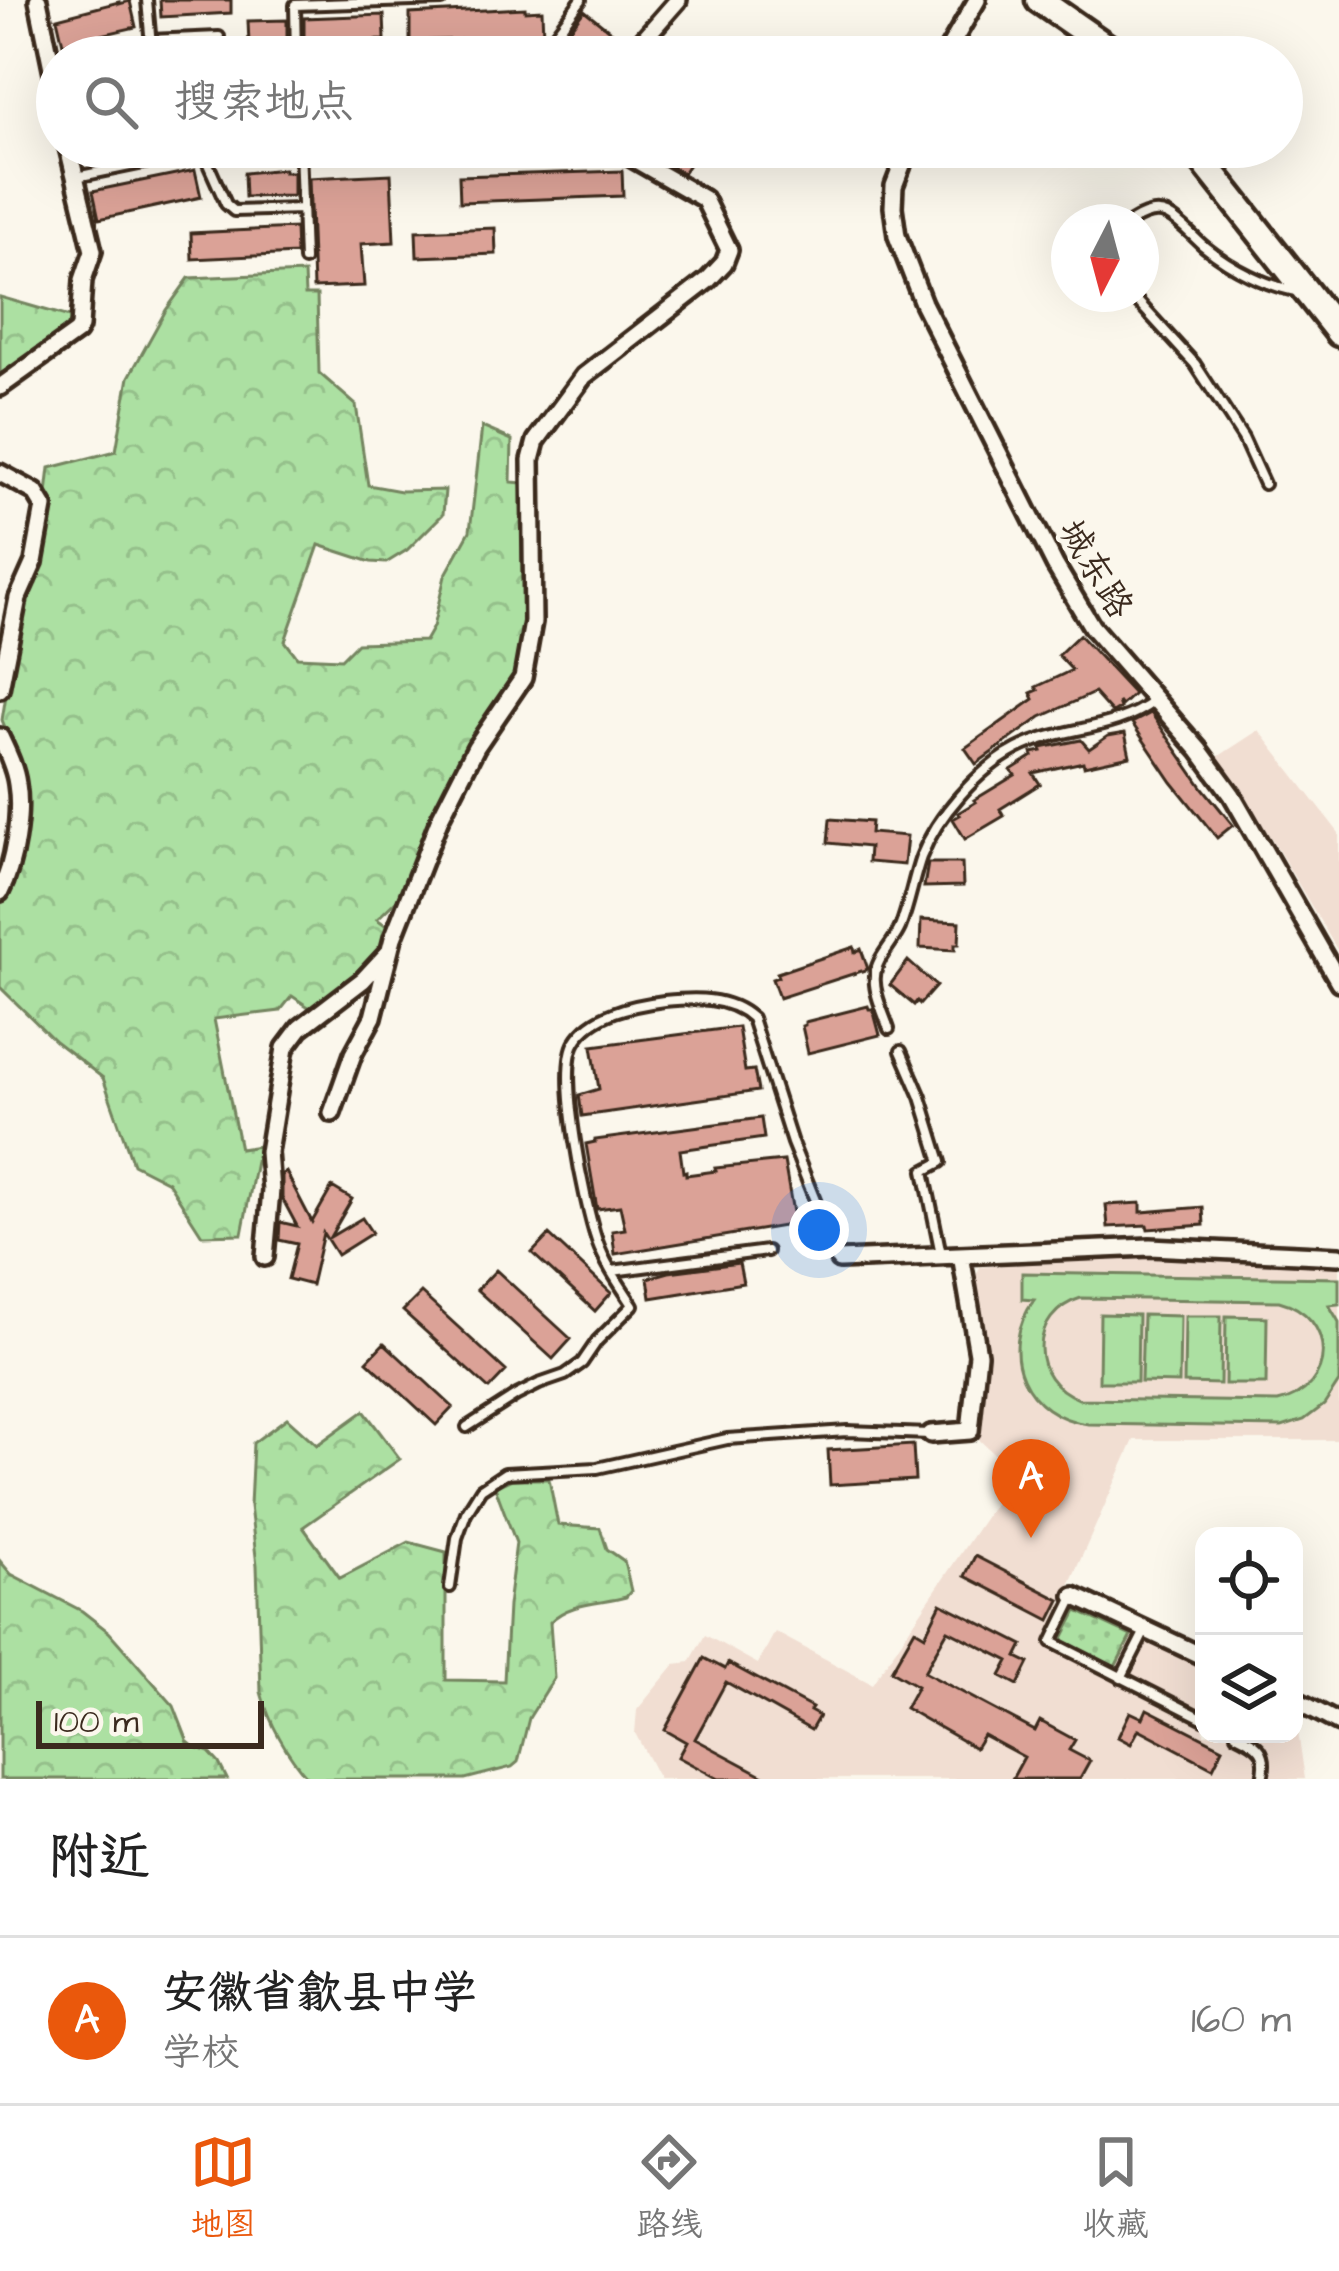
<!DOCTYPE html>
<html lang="zh">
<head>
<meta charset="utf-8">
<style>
	:root { --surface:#fff; --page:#f2f2f2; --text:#222; --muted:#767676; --line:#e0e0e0; --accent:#ea580c }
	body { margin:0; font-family:"Architects Daughter","LXGW WenKai TC",sans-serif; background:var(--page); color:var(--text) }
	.controls { position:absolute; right:36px; bottom:36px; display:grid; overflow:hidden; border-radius:24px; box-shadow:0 12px 48px #0002 }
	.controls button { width:108px; height:108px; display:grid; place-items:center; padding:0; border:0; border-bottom:3px solid var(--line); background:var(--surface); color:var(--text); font:60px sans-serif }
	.compass { position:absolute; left:1051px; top:204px; width:108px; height:108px; border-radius:50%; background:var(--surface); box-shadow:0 12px 48px #0002; rotate:186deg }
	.scale { position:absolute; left:36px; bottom:30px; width:228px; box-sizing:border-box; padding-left:12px; border:6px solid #3b2a1e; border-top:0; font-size:33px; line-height:42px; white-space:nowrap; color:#3b2a1e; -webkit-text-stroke:9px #fbf7ec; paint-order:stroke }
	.you { position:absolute; left:819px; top:1230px; width:42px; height:42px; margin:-30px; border:9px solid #fff; border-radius:50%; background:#1a73e8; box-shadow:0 0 0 18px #1a73e833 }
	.badge { display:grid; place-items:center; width:78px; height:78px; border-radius:50%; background:var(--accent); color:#fff; font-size:39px; font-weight:700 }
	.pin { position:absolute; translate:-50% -99px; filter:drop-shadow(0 3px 6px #0008) }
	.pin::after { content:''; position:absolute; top:63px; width:42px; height:36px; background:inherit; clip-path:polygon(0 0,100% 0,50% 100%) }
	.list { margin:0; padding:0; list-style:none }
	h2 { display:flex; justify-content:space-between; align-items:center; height:156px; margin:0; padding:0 48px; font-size:51px }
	h2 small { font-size:39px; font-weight:400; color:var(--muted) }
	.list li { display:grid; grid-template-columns:78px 1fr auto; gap:36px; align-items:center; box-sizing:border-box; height:168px; padding:0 48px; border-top:3px solid var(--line) }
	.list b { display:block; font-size:45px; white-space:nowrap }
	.list p { margin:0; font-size:39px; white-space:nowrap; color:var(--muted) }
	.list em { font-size:39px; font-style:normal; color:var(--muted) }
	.icon { flex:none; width:66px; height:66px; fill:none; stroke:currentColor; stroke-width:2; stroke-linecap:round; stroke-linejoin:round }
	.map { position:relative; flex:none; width:1339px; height:1779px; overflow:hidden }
	.search { position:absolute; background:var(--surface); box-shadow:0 12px 48px #0002; left:36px; right:36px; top:36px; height:132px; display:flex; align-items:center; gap:30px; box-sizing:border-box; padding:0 42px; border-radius:66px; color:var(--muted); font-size:45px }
	.sheet { height:324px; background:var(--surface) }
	nav { display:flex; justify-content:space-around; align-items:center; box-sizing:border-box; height:168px; border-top:3px solid var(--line); background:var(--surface); font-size:33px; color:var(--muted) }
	nav a { display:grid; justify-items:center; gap:6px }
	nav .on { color:var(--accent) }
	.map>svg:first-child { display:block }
	.built { fill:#f1ded2 }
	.grass { fill:url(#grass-dots); stroke:#748560; stroke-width:3 }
	.forest { fill:url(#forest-crowns); stroke:#748560; stroke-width:3 }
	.pitch { fill:#ace0a2; stroke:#748560; stroke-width:3; fill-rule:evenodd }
	.building { fill:#dba297; stroke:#3b2a1e; stroke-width:3 }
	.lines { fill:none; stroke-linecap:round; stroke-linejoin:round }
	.service-casing { stroke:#3b2a1e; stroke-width:16 }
	.minor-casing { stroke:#3b2a1e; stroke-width:24 }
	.primary-casing { stroke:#3b2a1e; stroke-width:33 }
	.service { stroke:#fbf7ec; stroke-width:8 }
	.minor { stroke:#fbf7ec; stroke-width:15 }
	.primary { stroke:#fbf7ec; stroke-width:24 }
	.labels { text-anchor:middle; stroke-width:9; stroke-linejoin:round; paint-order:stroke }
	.street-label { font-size:36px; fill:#3b2a1e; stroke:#fbf7ec }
</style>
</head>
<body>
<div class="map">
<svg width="1339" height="1779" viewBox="0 0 1339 1779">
	<defs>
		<pattern id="grass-dots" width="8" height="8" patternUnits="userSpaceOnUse" patternTransform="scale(3)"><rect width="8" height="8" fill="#ace0a2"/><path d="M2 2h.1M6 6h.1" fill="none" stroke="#95c08b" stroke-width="1.8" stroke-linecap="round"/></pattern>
		<pattern id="forest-crowns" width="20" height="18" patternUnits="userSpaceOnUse" patternTransform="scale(3)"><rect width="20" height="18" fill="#ace0a2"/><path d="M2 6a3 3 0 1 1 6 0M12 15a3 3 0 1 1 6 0" fill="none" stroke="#95c08b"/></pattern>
	</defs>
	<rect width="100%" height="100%" fill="#fbf7ec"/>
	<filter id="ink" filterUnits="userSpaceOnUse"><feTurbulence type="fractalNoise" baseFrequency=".00833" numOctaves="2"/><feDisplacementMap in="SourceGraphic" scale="24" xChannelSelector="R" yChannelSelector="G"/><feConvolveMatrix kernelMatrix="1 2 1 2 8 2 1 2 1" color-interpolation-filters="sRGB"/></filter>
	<g filter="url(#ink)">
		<path class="built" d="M1259 730 1339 833V953L1273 841 1216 758Z
			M1172 1252 1339 1267V1440H1134L1061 1603 1204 1669V1734H1294L1295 1711 1305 1779H659L635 1733 637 1710 675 1664 690 1662 705 1635 758 1664 775 1632 872 1684 1015 1473 975 1436 987 1361 973 1283 980 1267Z"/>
		<path class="grass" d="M1077 1611 1131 1636 1115 1667 1062 1640Z"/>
		<path class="forest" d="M304 273 305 295H317L319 373 356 405 368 485 401 491 445 490 443 514 407 550 386 563 371 562 319 545 285 641 297 657 341 659 357 643 425 641 433 627 445 576 470 531 482 427 512 440 511 482 522 483 528 616 514 685 402 895 377 919 391 929 383 954 313 1010 292 996 280 1011 214 1019 240 1149 259 1146 242 1234 202 1235 168 1182 133 1164 103 1078 55 1041 0 987V903L20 859 24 787 19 761 2 720 21 602 39 561 50 468 116 451 129 377 166 310 189 278Z
			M0 297 73 318C65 339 21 361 0 376Z
			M364 1411 400 1459 303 1527 340 1578 409 1542 446 1552V1680L504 1681 508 1606 516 1543 495 1487 512 1479H549L558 1525 600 1528 607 1549 624 1561 631 1591 626 1597C601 1604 569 1602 550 1622L554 1678 529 1718 518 1762 512 1767 465 1779H309C287 1755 269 1723 261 1692L257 1565 250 1506 253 1443 287 1418 317 1445Z
			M0 1561 11 1574 82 1611 109 1632 174 1706 188 1742 194 1747 209 1752 219 1763 227 1779H0Z"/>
		<path class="pitch" d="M1022 1273 1339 1278V1304L1329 1305 1339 1322V1382L1324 1405 1304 1420 1282 1427 1088 1424C1025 1416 996 1353 1034 1300L1022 1299ZM1081 1298 1279 1301C1337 1316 1337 1389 1278 1402L1079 1399C1028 1380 1028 1314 1081 1298Z
			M1100 1314 1138 1315 1137 1382H1099Z
			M1143 1315 1180 1316 1179 1383 1141 1382Z
			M1185 1316H1221L1220 1384 1184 1383Z
			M1226 1316 1267 1317 1266 1384H1225Z"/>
		<path class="building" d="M160 0H231V13L161 17Z
			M130 1 136 27 63 44 57 18 119 2V4Z
			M525 8V11L542 10 543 37 410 41V14Z
			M584 10 613 33 597 53 568 31Z
			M384 15 385 40 304 43V18Z
			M287 20V43L249 44 248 21Z
			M637 147H701L683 173Z
			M284 169V172H293V196L245 197 244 173Z
			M195 170 201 197 99 219 93 191Z
			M622 171 623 196 460 202 459 176Z
			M391 174 394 242 361 244 364 286 313 288 309 178Z
			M295 228 296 254 192 259 191 233Z
			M495 228 496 254 417 257 416 231Z
			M1079 635 1134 694 1121 706 1118 702 1120 708 1112 713 1094 693 1041 717 976 764 965 748 1034 699 1031 693 1038 690 1036 687 1072 670 1058 655Z
			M1151 713 1203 788 1233 825 1217 838 1172 782 1132 723Z
			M1125 733 1130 756 1084 766 1083 762 1033 773 1040 784 1000 809 1004 816 965 839 953 819 960 815 958 813 976 802 974 800 1015 775 1011 770 1033 756 1032 753 1042 751 1041 748 1081 740 1089 749 1108 736Z
			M830 819 871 822 870 833 907 836 904 865 868 862 869 847 828 843Z
			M928 863H962L963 886 924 887Z
			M921 920 960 922 959 944H955V950L920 948Z
			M854 947 855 952 861 949 868 969 779 998 772 979 778 977 777 973Z
			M908 961 936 986 920 1004 917 1001 914 1005 890 985Z
			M868 1006 869 1009H873L880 1035 808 1053 802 1026 805 1025V1022Z
			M738 1027 745 1071 754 1070 758 1091 582 1116 579 1095 599 1089 592 1046Z
			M761 1118 764 1138 680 1150 683 1172 686 1171V1175L716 1171 715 1168 784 1161 795 1224 615 1254 612 1231 625 1229 620 1206 597 1209 586 1144 595 1142V1140Z
			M286 1172 312 1222 332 1187 352 1199 330 1237 362 1218 372 1233 337 1255 323 1233 311 1285 288 1279 297 1244 279 1240 280 1222 297 1226 282 1198V1174Z
			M1141 1203V1212L1203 1207 1204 1225 1148 1229 1147 1225 1108 1227 1106 1205Z
			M549 1235 611 1293 595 1311 532 1253Z
			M739 1263 743 1283 651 1298 648 1278 669 1272Z
			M496 1270 571 1339 553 1359 477 1290Z
			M421 1293 506 1371 489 1389 403 1311Z
			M384 1343 453 1407 436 1425 367 1361Z
			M913 1445 915 1480 830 1485 828 1450Z
			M975 1556 1060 1600 1050 1620 965 1576Z
			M941 1603 1023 1645 1017 1657 1029 1663 1018 1685 1001 1676 1009 1661 948 1630 924 1672 1035 1731 1040 1721 1075 1740 1069 1750 1090 1761 1080 1779H1012L1024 1757 983 1735 975 1748 905 1708 917 1686 891 1671 915 1629 925 1635Z
			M704 1658 725 1669 728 1663 812 1708 810 1711 819 1716 811 1730 726 1682 695 1739 770 1779H719L678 1757 686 1742 665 1730Z
			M1147 1709 1223 1748 1213 1768 1139 1729 1131 1744 1118 1737 1130 1712 1143 1718Z"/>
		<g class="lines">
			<g class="service-casing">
				<path id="service" d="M147 0 152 57
					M295 5 442 0
					M295 5 296 57
					M150 40 219 37
					M538 57 581 0
					M300 147 304 260
					M76 177 193 153 205 157 226 204 234 211 302 209
					M1131 222C1142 215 1155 209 1167 215 1181 222 1193 237 1205 247 1231 268 1267 287 1301 292
					M1131 294 1195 364 1243 438 1264 484
					M889 1029C884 1014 873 992 875 976 876 958 893 944 900 928 909 905 913 880 921 857 937 816 978 769 1017 749 1061 726 1114 732 1154 701
					M901 1051 921 1097 941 1162 924 1171 941 1254
					M612 1271 767 1251
					M467 1427 517 1395 539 1384 565 1375 582 1363 597 1341 633 1305C620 1285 605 1264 597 1241 585 1206 557 1072 575 1042 592 1013 634 1005 664 1001 694 998 728 996 752 1018L792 1143 839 1260
					M450 1587 457 1538 466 1513 481 1489 505 1473 597 1468 727 1439 847 1431 930 1434
					M1074 1597 1052 1642 1204 1719
					M1121 1678 1145 1631
					M1236 1734C1259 1745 1269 1751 1262 1779"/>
			</g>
			<g class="minor-casing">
				<path id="minor" d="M38 0 57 92
					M628 57 678 0
					M944 57 977 0
					M909 147 894 186 893 207 897 236 923 303 1055 565 1092 627 1199 750 1232 795 1339 982
					M0 387 77 332 80 327 83 280 93 251 68 147
					M0 473 35 492 44 507 34 562 18 598 0 689
					M0 737C7 752 15 768 17 784 22 814 14 865 0 892
					M332 1113 353 1054 373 1017 393 938 440 818 476 747 523 678 533 622 531 460 536 441 584 376 708 280 724 263 729 250 704 199 613 147
					M265 1257 271 1190 268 1152 285 1048 300 1028 363 980 388 953
					M839 1260 1150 1247 1339 1256
					M931 1434 970 1431 978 1354 961 1255
					M1074 1596 1204 1657
					M1294 1699 1339 1723"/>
			</g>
			<g class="primary-casing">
				<path id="primary" d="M1039 0 1121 57
					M1192 147 1339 333"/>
			</g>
			<use href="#service" class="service"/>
			<use href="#minor" class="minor"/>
			<use href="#primary" class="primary"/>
		</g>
	</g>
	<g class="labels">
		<g class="street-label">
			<text transform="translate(1097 568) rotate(59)" y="13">城东路</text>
		</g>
	</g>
</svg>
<div class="controls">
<button><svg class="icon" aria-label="locate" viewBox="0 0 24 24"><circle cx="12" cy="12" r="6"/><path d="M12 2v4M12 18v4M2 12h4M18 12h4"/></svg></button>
<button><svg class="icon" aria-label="layers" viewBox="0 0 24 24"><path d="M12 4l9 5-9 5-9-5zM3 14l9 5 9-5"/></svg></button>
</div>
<svg class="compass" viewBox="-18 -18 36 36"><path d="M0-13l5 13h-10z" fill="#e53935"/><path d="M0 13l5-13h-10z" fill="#767676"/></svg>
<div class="scale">100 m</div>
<div class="you"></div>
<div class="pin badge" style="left:1031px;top:1538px">A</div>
<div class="search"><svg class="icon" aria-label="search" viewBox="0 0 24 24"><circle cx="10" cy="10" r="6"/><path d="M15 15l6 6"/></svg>搜索地点</div>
</div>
<section class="sheet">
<h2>附近<small></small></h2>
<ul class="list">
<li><span class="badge">A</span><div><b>安徽省歙县中学</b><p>学校</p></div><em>160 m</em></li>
</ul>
</section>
<nav>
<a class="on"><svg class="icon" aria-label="map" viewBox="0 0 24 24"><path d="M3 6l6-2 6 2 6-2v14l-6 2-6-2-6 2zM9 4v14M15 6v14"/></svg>地图</a>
<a><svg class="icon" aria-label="directions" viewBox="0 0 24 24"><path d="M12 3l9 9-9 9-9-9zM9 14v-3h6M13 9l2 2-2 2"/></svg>路线</a>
<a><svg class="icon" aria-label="saved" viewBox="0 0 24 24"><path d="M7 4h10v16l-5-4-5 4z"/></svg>收藏</a>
</nav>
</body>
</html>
